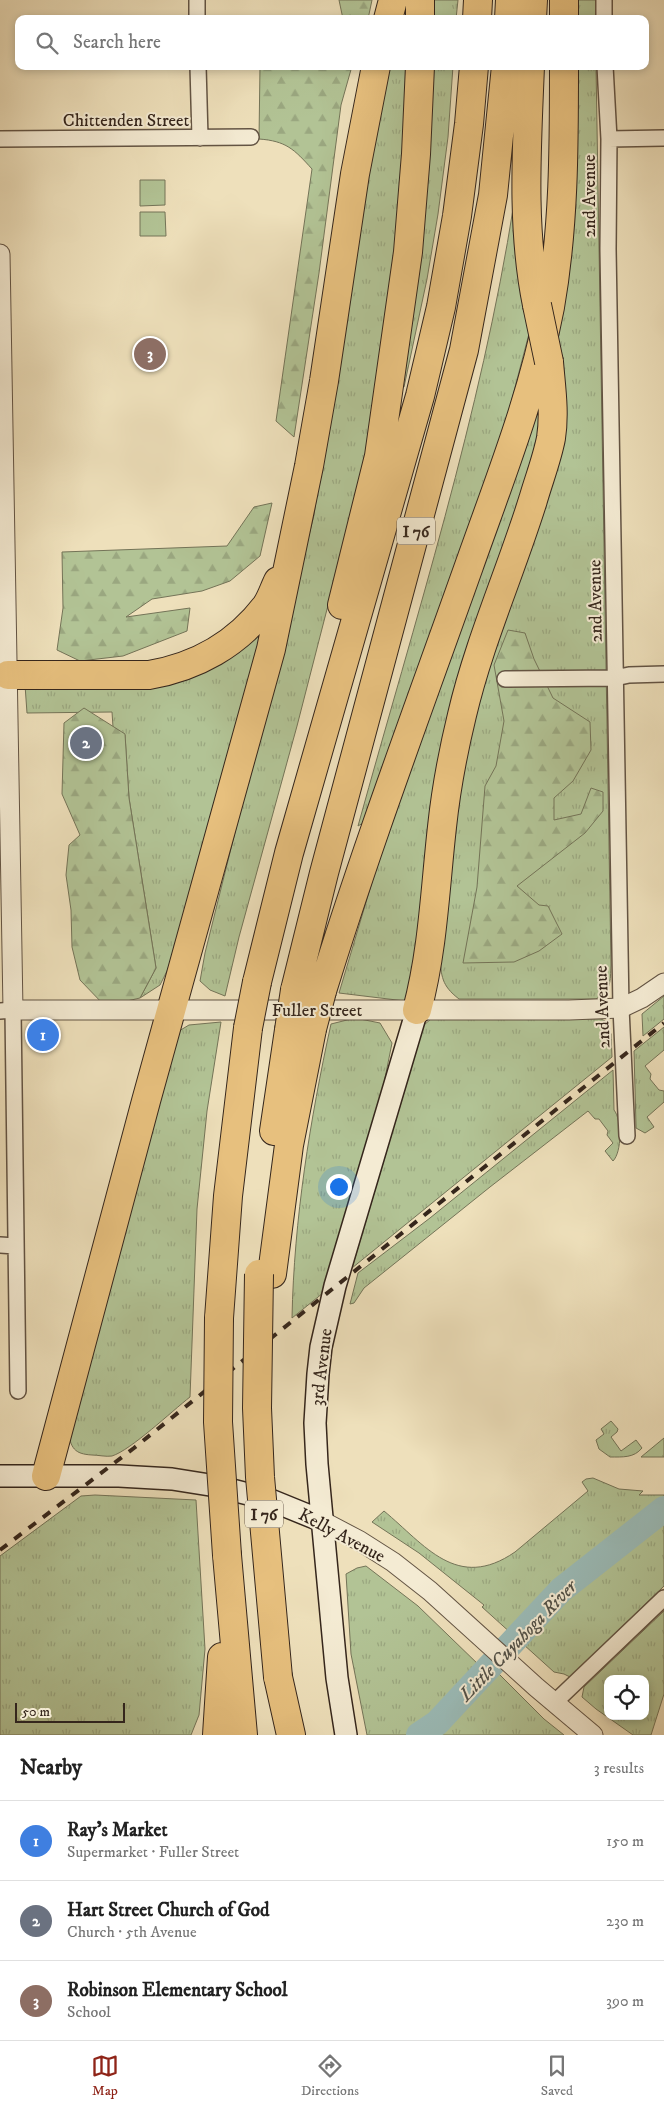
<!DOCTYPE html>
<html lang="en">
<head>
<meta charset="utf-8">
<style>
	:root { --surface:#fff; --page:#f6f6f6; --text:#222; --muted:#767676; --line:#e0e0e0; --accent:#8f2418 }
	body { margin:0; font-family:"IM FELL DW Pica",serif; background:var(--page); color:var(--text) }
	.controls { position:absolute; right:15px; bottom:15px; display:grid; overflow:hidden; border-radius:10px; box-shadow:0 2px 8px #0003 }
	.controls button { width:45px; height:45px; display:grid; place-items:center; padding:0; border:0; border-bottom:1px solid var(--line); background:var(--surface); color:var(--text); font:25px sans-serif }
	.scale { position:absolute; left:15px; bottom:12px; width:110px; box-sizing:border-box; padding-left:5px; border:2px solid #35261c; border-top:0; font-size:14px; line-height:18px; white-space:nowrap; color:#35261c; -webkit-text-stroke:4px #f4ebd3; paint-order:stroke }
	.you { position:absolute; left:338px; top:1186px; width:18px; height:18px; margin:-12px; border:4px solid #fff; border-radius:50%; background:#1a73e8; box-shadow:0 0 0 8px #1a73e833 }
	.badge { display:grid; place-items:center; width:32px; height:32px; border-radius:50%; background:var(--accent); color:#fff; font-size:16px; font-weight:700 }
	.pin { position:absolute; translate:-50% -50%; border:2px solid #fff; box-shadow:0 1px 5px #0006 }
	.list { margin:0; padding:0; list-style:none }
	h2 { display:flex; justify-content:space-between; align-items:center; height:65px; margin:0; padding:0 20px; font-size:21px }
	h2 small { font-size:16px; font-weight:400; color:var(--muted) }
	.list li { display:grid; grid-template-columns:32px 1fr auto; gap:15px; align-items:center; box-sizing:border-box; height:80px; padding:0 20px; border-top:1px solid var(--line) }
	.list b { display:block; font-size:19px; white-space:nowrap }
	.list p { margin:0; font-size:16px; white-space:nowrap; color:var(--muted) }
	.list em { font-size:16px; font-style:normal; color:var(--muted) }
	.icon { flex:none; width:28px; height:28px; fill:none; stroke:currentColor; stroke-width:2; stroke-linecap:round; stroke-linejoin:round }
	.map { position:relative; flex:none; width:664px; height:1735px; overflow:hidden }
	.search { position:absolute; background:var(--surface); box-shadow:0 2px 8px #0003; left:15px; right:15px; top:15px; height:55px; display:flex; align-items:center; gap:12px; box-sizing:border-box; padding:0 18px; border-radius:10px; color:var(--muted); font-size:19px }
	.sheet { height:305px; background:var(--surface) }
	nav { display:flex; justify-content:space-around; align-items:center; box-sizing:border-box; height:70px; border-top:1px solid var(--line); background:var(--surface); font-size:14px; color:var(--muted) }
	nav a { display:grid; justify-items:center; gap:2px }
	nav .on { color:var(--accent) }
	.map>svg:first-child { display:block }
	.grass { fill:url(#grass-tufts); stroke:#747458; fill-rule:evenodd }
	.forest { fill:url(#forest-firs); stroke:#747458 }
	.pitch { fill:#b2c395; stroke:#747458 }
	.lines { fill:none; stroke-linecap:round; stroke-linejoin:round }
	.river { stroke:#9bbbb7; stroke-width:26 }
	.minor-casing { stroke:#635444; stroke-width:18 }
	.tertiary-casing { stroke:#635444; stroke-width:21 }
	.secondary-casing { stroke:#35261c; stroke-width:24 }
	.motorway-casing { stroke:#35261c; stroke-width:30 }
	.minor { stroke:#f4ebd3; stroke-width:15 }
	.tertiary { stroke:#f4ebd3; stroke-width:19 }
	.secondary { stroke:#f4ebd3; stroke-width:21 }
	.motorway { stroke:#e7c07e; stroke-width:28 }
	.rail { stroke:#35261c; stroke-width:4; stroke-dasharray:9 9; stroke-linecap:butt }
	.motorway-bridge-casing { stroke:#35261c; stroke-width:30; stroke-linecap:butt }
	.motorway-bridge { stroke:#e7c07e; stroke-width:28 }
	.labels { text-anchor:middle; stroke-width:4; stroke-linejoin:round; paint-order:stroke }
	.shield { fill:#f4ebd3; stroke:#6e6153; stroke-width:1 }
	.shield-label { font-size:16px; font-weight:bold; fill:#35261c }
	.street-label { font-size:18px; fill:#35261c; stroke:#f4ebd3 }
	.water-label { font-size:19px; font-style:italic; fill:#54534a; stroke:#f4ebd3 }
</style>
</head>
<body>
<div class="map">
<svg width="664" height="1735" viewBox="0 0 664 1735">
	<defs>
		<pattern id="grass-tufts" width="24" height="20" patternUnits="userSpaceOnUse" patternTransform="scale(1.25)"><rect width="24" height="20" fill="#b2c395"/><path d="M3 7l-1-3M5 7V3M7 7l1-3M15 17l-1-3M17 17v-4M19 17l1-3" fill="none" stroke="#9aa780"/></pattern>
		<pattern id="forest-firs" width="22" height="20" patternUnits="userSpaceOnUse" patternTransform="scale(1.25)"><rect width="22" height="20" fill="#b2c395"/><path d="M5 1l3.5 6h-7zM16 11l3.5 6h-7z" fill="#9aa780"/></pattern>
	</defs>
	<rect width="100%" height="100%" fill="#eee0bb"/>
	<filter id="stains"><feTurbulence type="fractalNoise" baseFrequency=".004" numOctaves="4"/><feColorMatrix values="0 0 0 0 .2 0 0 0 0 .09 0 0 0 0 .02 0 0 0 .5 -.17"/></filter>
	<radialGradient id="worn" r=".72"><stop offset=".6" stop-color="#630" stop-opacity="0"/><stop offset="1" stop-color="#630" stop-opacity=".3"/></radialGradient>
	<path class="grass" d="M431 0H458L456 19H430Z
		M576 0H596V19H576Z
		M385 66H410L403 214 370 442 297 726 239 937 225 996 210 990 200 981 205 953 314 515 330 404Z
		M428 66H453L448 137 438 214 427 279 404 387 398 385Z
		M577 66H596L611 965C610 982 612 989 596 999H459C441 985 442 977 439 955L459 767 563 384 559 344 556 335Z
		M514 203 531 326 488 491 363 823 358 826C415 620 481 414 514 203Z
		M540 387 544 423 461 681 416 989 405 1001 339 993 389 825Z
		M271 621 169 967 160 985 140 998 156 968 129 798 125 735 113 727 112 712 27 713 25 685 146 681Z
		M664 996V1019L643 1036 642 1014Z
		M441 1017 601 1019 607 1022 611 1034 612 1057 352 1268 424 1025 432 1018Z
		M355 1018 380 1023 392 1043 382 1093 323 1293 292 1318C294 1219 310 1120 331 1024Z
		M221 1022 207 1111 197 1209 190 1397C172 1411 131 1450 112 1456 106 1457 98 1455 92 1455 74 1454 71 1448 68 1431L179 1031 189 1025Z
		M664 1027V1050L645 1066 651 1074 650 1079 659 1090 664 1091V1102L647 1117 654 1127 645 1133 636 1128V1126L634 1051Z
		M613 1070 614 1110C622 1120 622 1152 613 1161L605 1151 613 1143 607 1135 608 1131 599 1119H595L588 1111 490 1187 364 1288 354 1303 350 1304 358 1273 430 1218Z
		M611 1421 618 1429 617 1432 611 1437 621 1451 636 1440 642 1448C634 1458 623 1457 610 1457L599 1449 596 1440 604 1434 601 1429Z
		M664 1438V1457H641Z
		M593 1478 619 1489 643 1491 639 1495H664V1586L570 1677 564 1674 554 1672 482 1607 484 1605 419 1553 372 1522 384 1511C425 1545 457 1592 515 1552L588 1491 582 1482 586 1479Z
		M95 1495 196 1500 205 1649 199 1715 191 1735H0V1556L81 1496Z
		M366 1566 418 1606 481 1667 456 1697 434 1719 416 1733 411 1735H367L351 1654 346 1574 357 1568Z
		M664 1611V1694L651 1735H633L596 1709 582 1697 584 1687ZM608 1679H645V1716H608Z
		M497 1672 544 1719 564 1735H434L464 1712Z"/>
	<path class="forest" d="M339 0H372L368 19H343Z
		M260 66H352L341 105 319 273 294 437 276 421 312 169C294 149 286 141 259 139Z
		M272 503 260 556 230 581 202 591 152 599 126 617 190 608 187 631 123 656 80 661 57 650 63 608 62 552 227 546 254 507Z
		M508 630 525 633 534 659 553 698 590 722 591 750 573 781 554 798V820L581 814 591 788 603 792V811L585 833 517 886 539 905 548 906 562 934 539 951 514 962 463 963 477 887 485 786 496 766 504 721 494 665Z
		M84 708 125 734 129 798 156 968 140 998 105 1006 80 980 72 947 71 910 66 875 69 845 80 835 62 794 64 723Z"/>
	<path class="pitch" d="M140 180H165V205L140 206Z
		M140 212H165L166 236H140Z"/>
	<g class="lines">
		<path class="river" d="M419 1735 437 1723 561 1590 664 1509"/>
		<g class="minor-casing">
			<path id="minor" d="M197 0V19
				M604 0V19
				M198 66 200 138
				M605 66 609 139 608 249 621 1008 627 1136
				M0 139 251 137
				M609 139 664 138
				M505 679 615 678 629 675 664 674
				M0 1011 13 1010 18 1391
				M0 1245 15 1246
				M554 1703 664 1598"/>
		</g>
		<g class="tertiary-casing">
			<path id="tertiary" d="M0 254 13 1010H569L621 1008 642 998 664 983
				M322 1521 360 1541 393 1562 430 1591 536 1687 593 1735"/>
		</g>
		<g class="secondary-casing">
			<path id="secondary" d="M0 1476H119L172 1479 216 1486 268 1499 322 1521
				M346 1735 337 1678 317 1464 315 1423 318 1374 321 1347 335 1286 417 1010"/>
		</g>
		<g class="motorway-casing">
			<path id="motorway" d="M420 0V19
				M564 0V19
				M388 19 393 0
				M477 19 478 0
				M509 19 510 0
				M532 19 533 0
				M530 66C527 145 521 227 537 305
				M342 605 379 456 408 252 416 154 420 66
				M8 675H149C196 667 237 644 266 606 271 599 274 589 278 581
				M257 982 289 853 420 396 441 307 457 216 469 124 474 66
				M295 990 324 873 464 350 493 195 506 66
				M322 991C366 848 419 707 469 566 499 481 533 396 550 307 564 227 564 148 564 66
				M417 1010C433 950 435 889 442 827 446 789 453 752 462 715 479 642 511 571 533 500 539 479 547 459 551 438 555 413 551 387 549 362
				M274 1131 289 1030
				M272 1274 289 1145 312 1029
				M219 1318 228 1196 248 1028
				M46 1476 146 1101 271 649 309 466 324 381 355 174 376 66
				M227 1555 243 1735
				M278 1677 291 1735
				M217 1735 222 1657"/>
		</g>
		<use href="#minor" class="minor"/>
		<use href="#tertiary" class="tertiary"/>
		<use href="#secondary" class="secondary"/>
		<use href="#motorway" class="motorway"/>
		<path class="rail" d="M0 1550 134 1448 664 1023"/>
		<g class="motorway-bridge-casing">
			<path id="motorway-bridge" d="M537 305 549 362
				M248 1028 257 982
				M312 1029 322 991
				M289 1030 295 990
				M259 1274 257 1408 260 1477 278 1677
				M219 1318 218 1422 227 1555"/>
		</g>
		<use href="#motorway-bridge" class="motorway-bridge"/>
	</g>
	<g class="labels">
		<g class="shield">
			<rect x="397" y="517.5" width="38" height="27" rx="4"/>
			<rect x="245" y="1500.5" width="38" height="27" rx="4"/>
		</g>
		<g class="shield-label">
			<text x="416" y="537">I 76</text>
			<text x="264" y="1520">I 76</text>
		</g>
		<g class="street-label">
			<text x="126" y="126">Chittenden Street</text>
			<text transform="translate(589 196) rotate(-90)" y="6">2nd Avenue</text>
			<text transform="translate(595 601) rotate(-91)" y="6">2nd Avenue</text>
			<text transform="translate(602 1007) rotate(-92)" y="6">2nd Avenue</text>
			<text x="317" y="1016">Fuller Street</text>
			<text transform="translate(321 1367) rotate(-83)" y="6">3rd Avenue</text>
			<text transform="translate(342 1535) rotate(28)" y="6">Kelly Avenue</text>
		</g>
		<g class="water-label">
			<text transform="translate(517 1640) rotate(-46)" y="7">Little Cuyahoga River</text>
		</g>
	</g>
	<rect width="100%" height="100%" filter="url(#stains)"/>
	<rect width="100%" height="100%" fill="url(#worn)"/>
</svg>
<div class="controls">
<button><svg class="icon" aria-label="locate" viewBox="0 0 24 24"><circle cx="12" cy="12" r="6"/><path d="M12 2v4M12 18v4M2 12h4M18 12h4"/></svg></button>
</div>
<div class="scale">50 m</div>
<div class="you"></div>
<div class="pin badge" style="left:43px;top:1035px;background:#3f7fe0">1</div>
<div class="pin badge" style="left:86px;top:743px;background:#6b7280">2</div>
<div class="pin badge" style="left:150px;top:354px;background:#8d6e63">3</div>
<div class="search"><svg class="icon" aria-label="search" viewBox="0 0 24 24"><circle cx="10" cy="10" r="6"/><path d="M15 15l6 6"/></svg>Search here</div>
</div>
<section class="sheet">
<h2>Nearby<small>3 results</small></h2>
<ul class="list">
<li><span class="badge" style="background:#3f7fe0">1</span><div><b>Ray's Market</b><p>Supermarket · Fuller Street</p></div><em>150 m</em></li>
<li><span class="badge" style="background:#6b7280">2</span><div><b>Hart Street Church of God</b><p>Church · 5th Avenue</p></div><em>230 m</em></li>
<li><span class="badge" style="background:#8d6e63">3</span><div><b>Robinson Elementary School</b><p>School</p></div><em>390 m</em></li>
</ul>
</section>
<nav>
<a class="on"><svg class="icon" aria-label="map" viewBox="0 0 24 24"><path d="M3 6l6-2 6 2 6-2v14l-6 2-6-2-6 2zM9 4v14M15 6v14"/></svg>Map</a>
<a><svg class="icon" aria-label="directions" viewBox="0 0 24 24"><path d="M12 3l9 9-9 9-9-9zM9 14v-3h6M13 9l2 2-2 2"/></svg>Directions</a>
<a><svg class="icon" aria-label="saved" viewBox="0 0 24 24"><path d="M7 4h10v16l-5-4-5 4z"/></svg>Saved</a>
</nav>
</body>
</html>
